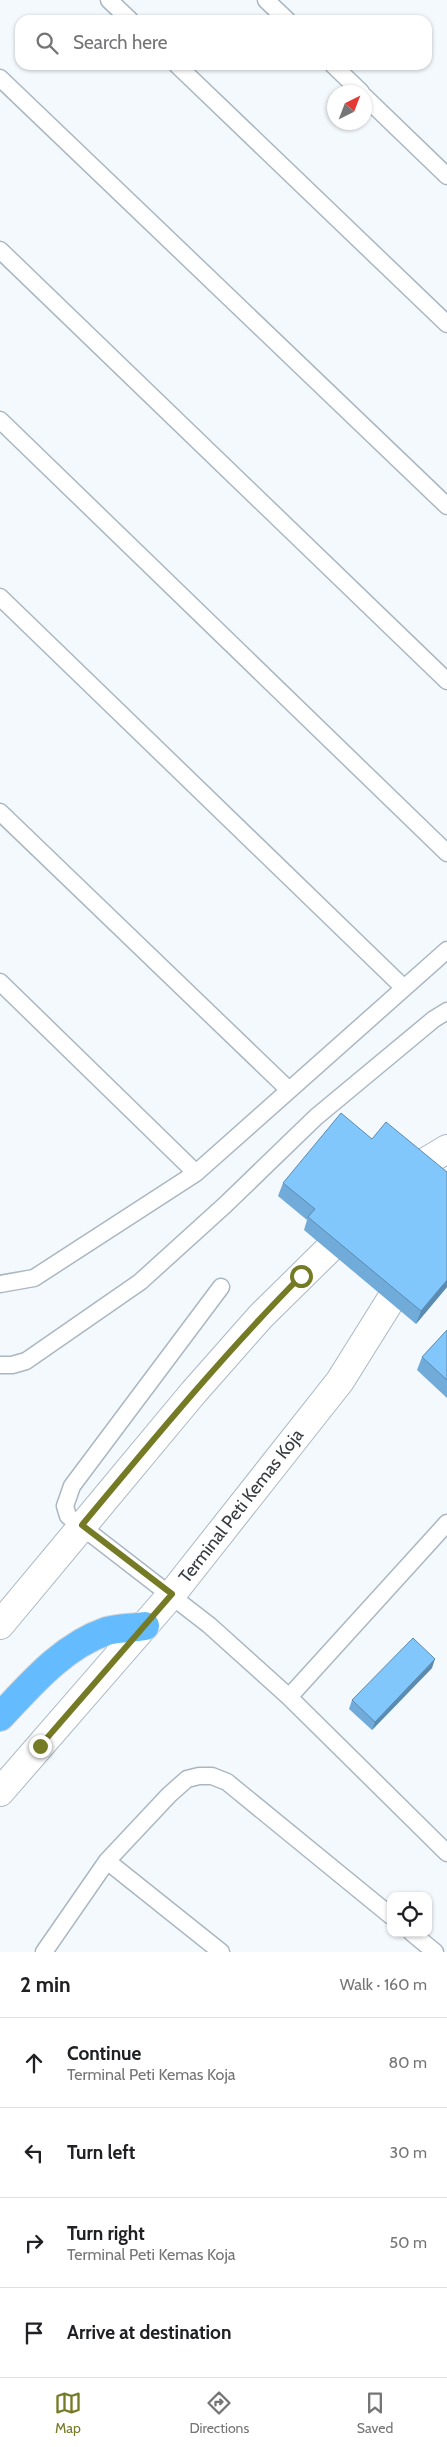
<!DOCTYPE html>
<html lang="en">
<head>
<meta charset="utf-8">
<style>
	:root { --surface:#fff; --page:#f6f6f6; --text:#202124; --muted:#757577; --line:#e0e0e0; --accent:#757a24 }
	body { margin:0; font-family:Cabin,sans-serif; background:var(--page); color:var(--text) }
	.controls { position:absolute; right:15px; bottom:15px; display:grid; overflow:hidden; border-radius:10px; box-shadow:0 1px 4px #0004 }
	.controls button { width:45px; height:45px; display:grid; place-items:center; padding:0; border:0; border-bottom:1px solid var(--line); background:var(--surface); color:var(--text); font:25px sans-serif }
	.compass { position:absolute; left:327px; top:85px; width:45px; height:45px; border-radius:50%; background:var(--surface); box-shadow:0 1px 4px #0004; rotate:42deg }
	.stop { position:absolute; width:15px; height:15px; margin:-11px; border:4px solid #757a24; border-radius:50%; background:#fff }
	.stop.end { background:#757a24; border-color:#fff; box-shadow:0 1px 5px #0008 }
	.list { margin:0; padding:0; list-style:none }
	h2 { display:flex; justify-content:space-between; align-items:center; height:65px; margin:0; padding:0 20px; font-size:21px }
	h2 small { font-size:16px; font-weight:400; color:var(--muted) }
	.list li { display:grid; grid-template-columns:32px 1fr auto; gap:15px; align-items:center; box-sizing:border-box; height:90px; padding:0 20px; border-top:1px solid var(--line) }
	.list b { display:block; font-size:19px; white-space:nowrap }
	.list p { margin:0; font-size:16px; white-space:nowrap; color:var(--muted) }
	.list em { font-size:16px; font-style:normal; color:var(--muted) }
	.icon { flex:none; width:28px; height:28px; fill:none; stroke:currentColor; stroke-width:2; stroke-linecap:round; stroke-linejoin:round }
	.map { position:relative; flex:none; width:447px; height:1952px; overflow:hidden }
	.search { position:absolute; background:var(--surface); box-shadow:0 1px 4px #0004; left:15px; right:15px; top:15px; height:55px; display:flex; align-items:center; gap:12px; box-sizing:border-box; padding:0 18px; border-radius:15px; color:var(--muted); font-size:19px }
	.sheet { height:425px; background:var(--surface) }
	nav { display:flex; justify-content:space-around; align-items:center; box-sizing:border-box; height:70px; border-top:1px solid var(--line); background:var(--surface); font-size:14px; color:var(--muted) }
	nav a { display:grid; justify-items:center; gap:2px }
	nav .on { color:var(--accent) }
	.map>svg:first-child { display:block }
	.lines { fill:none; stroke-linecap:round; stroke-linejoin:round }
	.service-casing { stroke:#aab7c2; stroke-width:19 }
	.minor-casing { stroke:#aab7c2; stroke-width:30 }
	.motorway-casing { stroke:#d3d4d5; stroke-width:30 }
	.service { stroke:#fff; stroke-width:16 }
	.minor { stroke:#fff; stroke-width:28 }
	.motorway { stroke:#64bcfe; stroke-width:28 }
	.wall { fill:#70abd9 }
	.shaded-wall { fill:#5b8bb0 }
	.building { fill:#82c7fc; stroke:#5b8bb0 }
	.route { stroke:#757a24; stroke-width:6 }
	.labels { text-anchor:middle; stroke-width:4.5; stroke-linejoin:round; paint-order:stroke }
	.street-label { font-size:18px; fill:#363b3f; stroke:#fff }
</style>
</head>
<body>
<div class="map">
<svg width="447" height="1952" viewBox="0 0 447 1952">
	<rect width="100%" height="100%" fill="#f4f9fe"/>
	<g class="lines">
		<g class="service-casing">
			<path id="service" d="M109 0 130 20
				M266 0 287 20
				M177 65 447 324
				M333 65 361 92
				M0 78 447 506
				M364 96 447 176
				M0 250 447 681
				M0 420 447 853
				M0 597 404 988
				M0 812 289 1090
				M0 982 196 1173
				M0 1284 34 1278 196 1173 447 950
				M221 1287 72 1486 65 1506 68 1516 209 1625 289 1697 447 1853
				M0 1365H12L26 1361 140 1282 225 1205 316 1117 434 1019 447 1011
				M289 1697 447 1523
				M107 1861 221 1952
				M412 1933 435 1952
				M44 1952 107 1861 169 1795 187 1779 199 1776H212L227 1782 391 1916"/>
		</g>
		<g class="minor-casing">
			<path id="minor" d="M417 1167 447 1149
				M0 1625 193 1393 261 1316 328 1250
				M0 1792 172 1594 340 1381 390 1301"/>
		</g>
		<g class="motorway-casing">
			<path id="motorway" d="M0 1717C31 1684 63 1646 107 1631 118 1628 133 1628 145 1626"/>
		</g>
		<use href="#service" class="service"/>
		<use href="#minor" class="minor"/>
		<use href="#motorway" class="motorway"/>
	</g>
	<path class="wall" d="M283 1183 447 1287 416 1324 304 1230 307 1220 278 1196Z
		M447 1330V1398L417 1370 422 1357Z
		M432 1668 372 1730 349 1709 352 1700Z"/>
	<path class="shaded-wall" d="M447 1280V1287L416 1324 421 1311Z
		M435 1659 432 1668 372 1730 375 1722Z"/>
	<path class="building" d="M341 1113 372 1139 386 1122 447 1172V1280L421 1311 308 1217 315 1209 283 1183Z
		M447 1330V1380L422 1357Z
		M413 1638 435 1659 375 1722 352 1700Z"/>
	<g class="lines">
		<path class="route" d="M40 1746 172 1594 82 1525C153 1440 223 1355 301 1276"/>
	</g>
	<g class="labels">
		<g class="street-label">
			<text transform="translate(241 1506) rotate(-52)" y="6">Terminal Peti Kemas Koja</text>
		</g>
	</g>
</svg>
<div class="controls">
<button><svg class="icon" aria-label="locate" viewBox="0 0 24 24"><circle cx="12" cy="12" r="6"/><path d="M12 2v4M12 18v4M2 12h4M18 12h4"/></svg></button>
</div>
<svg class="compass" viewBox="-18 -18 36 36"><path d="M0-13l5 13h-10z" fill="#e53935"/><path d="M0 13l5-13h-10z" fill="#757577"/></svg>
<div class="stop" style="left:301px;top:1276px"></div>
<div class="stop end" style="left:40px;top:1746px"></div>
<div class="search"><svg class="icon" aria-label="search" viewBox="0 0 24 24"><circle cx="10" cy="10" r="6"/><path d="M15 15l6 6"/></svg>Search here</div>
</div>
<section class="sheet">
<h2>2 min<small>Walk · 160 m</small></h2>
<ul class="list">
<li><svg class="icon" aria-label="ahead" viewBox="0 0 24 24"><path d="M12 20V5M6 11l6-6 6 6"/></svg><div><b>Continue</b><p>Terminal Peti Kemas Koja</p></div><em>80 m</em></li>
<li><svg class="icon" aria-label="left" viewBox="0 0 24 24"><path d="M17 20v-9H6M10 6l-5 5 5 5"/></svg><div><b>Turn left</b></div><em>30 m</em></li>
<li><svg class="icon" aria-label="right" viewBox="0 0 24 24"><path d="M7 20v-9h11M14 6l5 5-5 5"/></svg><div><b>Turn right</b><p>Terminal Peti Kemas Koja</p></div><em>50 m</em></li>
<li><svg class="icon" aria-label="arrive" viewBox="0 0 24 24"><path d="M6 21V4h12l-3 4 3 4H6"/></svg><div><b>Arrive at destination</b></div></li>
</ul>
</section>
<nav>
<a class="on"><svg class="icon" aria-label="map" viewBox="0 0 24 24"><path d="M3 6l6-2 6 2 6-2v14l-6 2-6-2-6 2zM9 4v14M15 6v14"/></svg>Map</a>
<a><svg class="icon" aria-label="directions" viewBox="0 0 24 24"><path d="M12 3l9 9-9 9-9-9zM9 14v-3h6M13 9l2 2-2 2"/></svg>Directions</a>
<a><svg class="icon" aria-label="saved" viewBox="0 0 24 24"><path d="M7 4h10v16l-5-4-5 4z"/></svg>Saved</a>
</nav>
</body>
</html>
